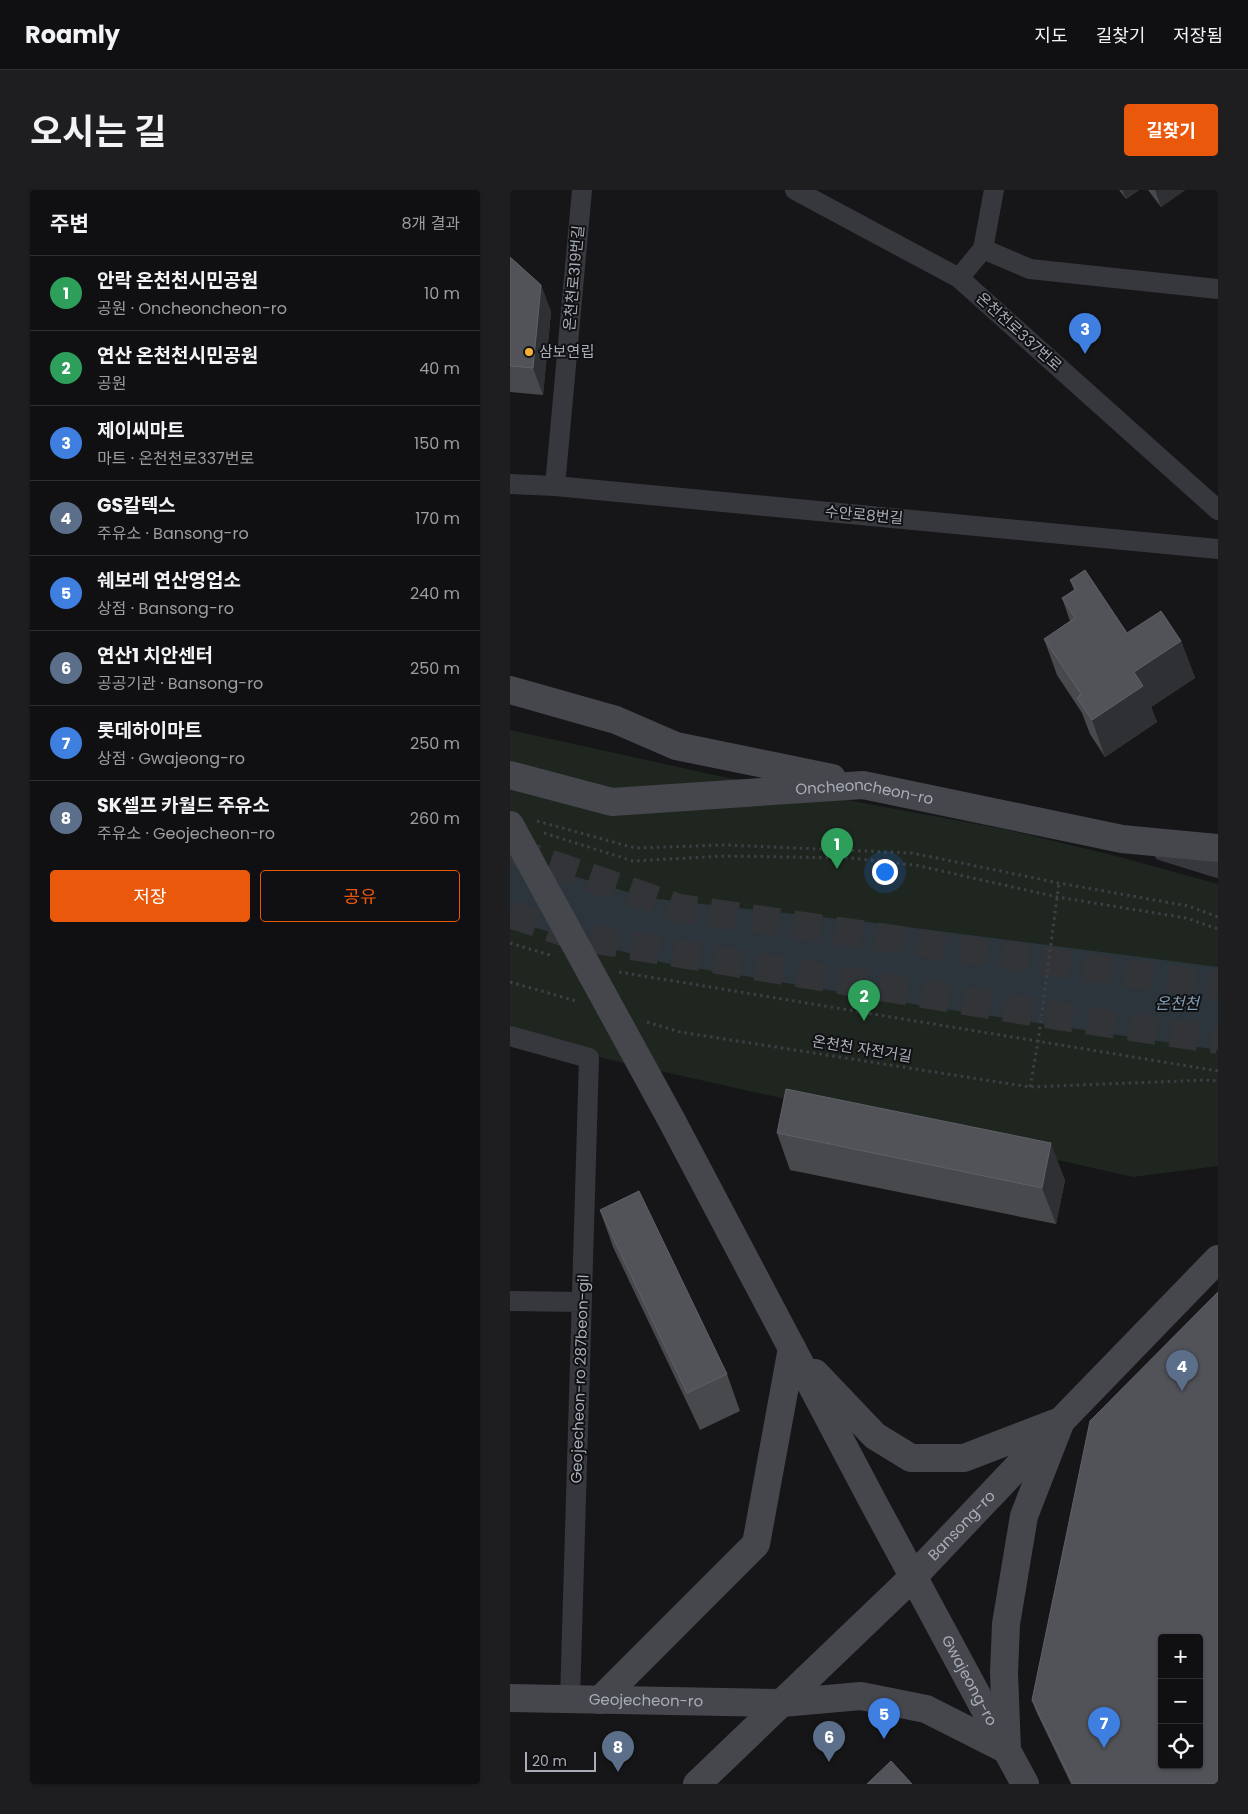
<!DOCTYPE html>
<html lang="ko">
<head>
<meta charset="utf-8">
<style>
	:root { --surface:#101012; --page:#1e1e20; --text:#f1f3f6; --muted:#9c9d9f; --line:#303032; --accent:#ea580c }
	body { margin:0; font-family:Poppins,"Noto Sans KR",sans-serif; background:var(--page); color:var(--text) }
	.controls { position:absolute; right:15px; bottom:15px; display:grid; overflow:hidden; border-radius:5px; box-shadow:0 1px 4px #0004 }
	.controls button { width:45px; height:45px; display:grid; place-items:center; padding:0; border:0; border-bottom:1px solid var(--line); background:var(--surface); color:var(--text); font:25px sans-serif }
	.scale { position:absolute; left:15px; bottom:12px; width:71px; box-sizing:border-box; padding-left:5px; border:2px solid #a8adb8; border-top:0; font-size:14px; line-height:18px; white-space:nowrap; color:#a8adb8; -webkit-text-stroke:4px #111113; paint-order:stroke }
	.you { position:absolute; left:374px; top:681px; width:18px; height:18px; margin:-12px; border:4px solid #fff; border-radius:50%; background:#1a73e8; box-shadow:0 0 0 8px #1a73e833 }
	.badge { display:grid; place-items:center; width:32px; height:32px; border-radius:50%; background:var(--accent); color:#fff; font-size:16px; font-weight:700 }
	.pin { position:absolute; translate:-50% -41px; filter:drop-shadow(0 1px 2px #0008) }
	.pin::after { content:''; position:absolute; top:26px; width:18px; height:15px; background:inherit; clip-path:polygon(0 0,100% 0,50% 100%) }
	.list { margin:0; padding:0; list-style:none }
	h2 { display:flex; justify-content:space-between; align-items:center; height:65px; margin:0; padding:0 20px; font-size:21px }
	h2 small { font-size:16px; font-weight:400; color:var(--muted) }
	.list li { display:grid; grid-template-columns:32px 1fr auto; gap:15px; align-items:center; box-sizing:border-box; height:75px; padding:0 20px; border-top:1px solid var(--line) }
	.list b { display:block; font-size:19px; white-space:nowrap }
	.list p { margin:0; font-size:16px; white-space:nowrap; color:var(--muted) }
	.list em { font-size:16px; font-style:normal; color:var(--muted) }
	.actions { display:flex; gap:10px; padding:15px 20px }
	.actions a { flex:1; padding:11px 0; border:1px solid var(--accent); border-radius:5px; text-align:center; font-size:18px; color:var(--accent) }
	.actions .main { background:var(--accent); color:#fff }
	.icon { flex:none; width:28px; height:28px; fill:none; stroke:currentColor; stroke-width:2; stroke-linecap:round; stroke-linejoin:round }
	.map { position:relative; flex:none; width:708px; height:1594px; overflow:hidden; border-radius:5px }
	header { display:flex; align-items:center; gap:30px; box-sizing:border-box; height:70px; padding:0 25px; background:var(--surface); border-bottom:1px solid var(--line) }
	header strong { font-size:24px }
	nav { display:flex; gap:28px; margin-inline-start:auto; font-size:18px }
	.intro { display:flex; align-items:center; justify-content:space-between; box-sizing:border-box; height:120px; padding:0 30px }
	h1 { margin:0; font-size:35px }
	.button { padding:12px 22px; border-radius:5px; background:var(--accent); color:#fff; font-size:18px; font-weight:700 }
	main { display:flex; gap:30px; padding:0 30px }
	aside { flex:1; background:var(--surface); border-radius:5px; box-shadow:0 1px 4px #0004 }
	.map>svg:first-child { display:block }
	.green { fill:#1e261f }
	.water { fill:#2c353c }
	.lines { fill:none; stroke-linecap:round; stroke-linejoin:round }
	.highway-tunnel { stroke:#333438; stroke-width:28; stroke-dasharray:28 14; stroke-linecap:butt }
	.path { stroke:#3d3f44; stroke-width:3; stroke-dasharray:2.5 4; stroke-linecap:butt }
	.street { stroke:#37383d; stroke-width:20 }
	.secondary { stroke:#45474d; stroke-width:28 }
	.wall { fill:#47494d }
	.shaded-wall { fill:#2f3033 }
	.building { fill:#525359; stroke:#5f6168; fill-rule:evenodd }
	.poi-dot { fill:#f2b134; stroke:#111113; stroke-width:2 }
	.labels { text-anchor:middle; stroke-width:4; stroke-linejoin:round; paint-order:stroke }
	.street-label { font-size:15px; fill:#a8adb8; stroke:#111113 }
	.poi-label { font-size:15px; fill:#a8adb8; stroke:#111113; text-anchor:start }
	.water-label { font-size:16px; font-style:italic; fill:#7f9bb3; stroke:#111113 }
</style>
</head>
<body>
<header>
<strong>Roamly</strong>
<nav><a>지도</a><a>길찾기</a><a>저장됨</a></nav>
</header>
<div class="intro"><h1>오시는 길</h1><a class="button">길찾기</a></div>
<main>
<aside>
<h2>주변<small>8개 결과</small></h2>
<ul class="list">
<li><span class="badge" style="background:#2e9e5b">1</span><div><b>안락 온천천시민공원</b><p>공원 · Oncheoncheon-ro</p></div><em>10 m</em></li>
<li><span class="badge" style="background:#2e9e5b">2</span><div><b>연산 온천천시민공원</b><p>공원</p></div><em>40 m</em></li>
<li><span class="badge" style="background:#3f7fe0">3</span><div><b>제이씨마트</b><p>마트 · 온천천로337번로</p></div><em>150 m</em></li>
<li><span class="badge" style="background:#5c6f8a">4</span><div><b>GS칼텍스</b><p>주유소 · Bansong-ro</p></div><em>170 m</em></li>
<li><span class="badge" style="background:#3f7fe0">5</span><div><b>쉐보레 연산영업소</b><p>상점 · Bansong-ro</p></div><em>240 m</em></li>
<li><span class="badge" style="background:#5c6f8a">6</span><div><b>연산1 치안센터</b><p>공공기관 · Bansong-ro</p></div><em>250 m</em></li>
<li><span class="badge" style="background:#3f7fe0">7</span><div><b>롯데하이마트</b><p>상점 · Gwajeong-ro</p></div><em>250 m</em></li>
<li><span class="badge" style="background:#5c6f8a">8</span><div><b>SK셀프 카월드 주유소</b><p>주유소 · Geojecheon-ro</p></div><em>260 m</em></li>
</ul>
<div class="actions"><a class="main">저장</a><a>공유</a></div>
</aside>
<div class="map">
<svg width="708" height="1594" viewBox="0 0 708 1594">
	<rect width="100%" height="100%" fill="#161618"/>
	<path class="green" d="M0 540 223 589 499 640 610 667 708 694V976L623 987 92 868 86 865 0 840Z"/>
	<path class="water" d="M0 668 139 708 374 734 708 777V860L415 816 155 773 0 731Z"/>
	<g class="lines">
		<path class="highway-tunnel" d="M0 660 170 718 708 796
			M0 724 68 747 528 823 708 850"/>
		<path class="path" d="M27 631 125 658 216 655 402 663 549 693 678 716 708 727
			M34 643 123 671 214 666 342 668 405 675 547 707 676 728 708 739
			M0 753 43 766
			M109 782 708 881
			M0 792 66 811
			M137 832 170 842 520 897 695 890 708 891
			M520 897 528 852 549 693"/>
		<path class="street" d="M285 0 449 88 708 320
			M473 59 520 79 708 99
			M449 88 473 59 484 0
			M0 294 45 296 708 359
			M45 296 72 0
			M653 661 708 678
			M0 846 79 868 60 1510
			M0 1111 72 1112"/>
		<g class="secondary">
			<path d="M0 500 106 530 166 556 322 588"/>
			<path id="s1" d="M0 585 102 612 353 595 612 649 708 658"/>
			<path id="s2" d="M0 635 162 931 362 1310 515 1594"/>
			<path d="M305 1183 365 1246 401 1268H454L545 1233"/>
			<path id="s3" d="M0 1508 272 1513 351 1506 416 1519 497 1560 494 1483 496 1434 514 1326 551 1231"/>
			<path d="M90 1510 246 1354 282 1158"/>
			<path id="s4" d="M187 1594 403 1387 551 1231 708 1069"/>
		</g>
	</g>
	<path class="wall" d="M609 0H629L616 9Z
		M638 0H675L651 17Z
		M0 67 31 95 41 122 33 205 0 202Z
		M560 390 617 443 671 451 685 488 641 517 647 532 595 567 580 544 572 523 547 485 534 449 560 431 552 408 564 400Z
		M267 943 555 990 546 1034 280 980Z
		M90 1020 217 1184 230 1221 190 1240 103 1057Z
		M522 1510 708 1594H561L526 1521Z"/>
	<path class="shaded-wall" d="M612 0H629L616 9Z
		M645 0H675L651 17Z
		M31 95 41 122 33 205 23 178Z
		M671 451 685 488 641 517 647 532 595 567 582 530 624 482Z
		M541 953 555 990 546 1034 532 998Z"/>
	<path class="building" d="M0 67 31 95 23 178 0 176Z
		M575 380 617 443 651 421 671 451 624 482 633 496 582 530 567 508 571 504 534 449 565 428 552 408 566 399 560 390Z
		M276 899 541 953 532 998 267 943Z
		M129 1001 217 1184 177 1203 90 1020Z
		M708 1102V1594H563L522 1510 580 1231ZM652 1448H689V1575H652Z
		M381 1571 402 1594H357Z"/>
	<circle class="poi-dot" cx="19" cy="162" r="5"/>
	<g class="labels">
		<g class="street-label">
			<text transform="translate(64 88) rotate(-85)" y="5">온천천로319번길</text>
			<text transform="translate(509 142) rotate(42)" y="5">온천천로337번로</text>
			<text transform="translate(354 325) rotate(5)" y="5">수안로8번길</text>
			<text dy="5" stroke="none"><textPath href="#s1" startOffset="359">Oncheoncheon-ro</textPath></text>
			<text transform="translate(352 859) rotate(9)" y="5">온천천 자전거길</text>
			<text transform="translate(70 1189) rotate(-88)" y="5">Geojecheon-ro 287beon-gil</text>
			<text dy="5" stroke="none"><textPath href="#s4" startOffset="370">Bansong-ro</textPath></text>
			<text dy="5" stroke="none"><textPath href="#s2" startOffset="971">Gwajeong-ro</textPath></text>
			<text dy="5" stroke="none"><textPath href="#s3" startOffset="136">Geojecheon-ro</textPath></text>
		</g>
		<g class="poi-label">
			<text x="29" y="167">삼보연립</text>
		</g>
		<g class="water-label">
			<text x="667" y="819">온천천</text>
		</g>
	</g>
</svg>
<div class="controls">
<button>+</button>
<button>−</button>
<button><svg class="icon" aria-label="locate" viewBox="0 0 24 24"><circle cx="12" cy="12" r="6"/><path d="M12 2v4M12 18v4M2 12h4M18 12h4"/></svg></button>
</div>
<div class="scale">20 m</div>
<div class="you"></div>
<div class="pin badge" style="left:327px;top:679px;background:#2e9e5b">1</div>
<div class="pin badge" style="left:354px;top:831px;background:#2e9e5b">2</div>
<div class="pin badge" style="left:575px;top:164px;background:#3f7fe0">3</div>
<div class="pin badge" style="left:672px;top:1201px;background:#5c6f8a">4</div>
<div class="pin badge" style="left:374px;top:1549px;background:#3f7fe0">5</div>
<div class="pin badge" style="left:319px;top:1572px;background:#5c6f8a">6</div>
<div class="pin badge" style="left:594px;top:1558px;background:#3f7fe0">7</div>
<div class="pin badge" style="left:108px;top:1582px;background:#5c6f8a">8</div>
</div>
</main>
</body>
</html>
